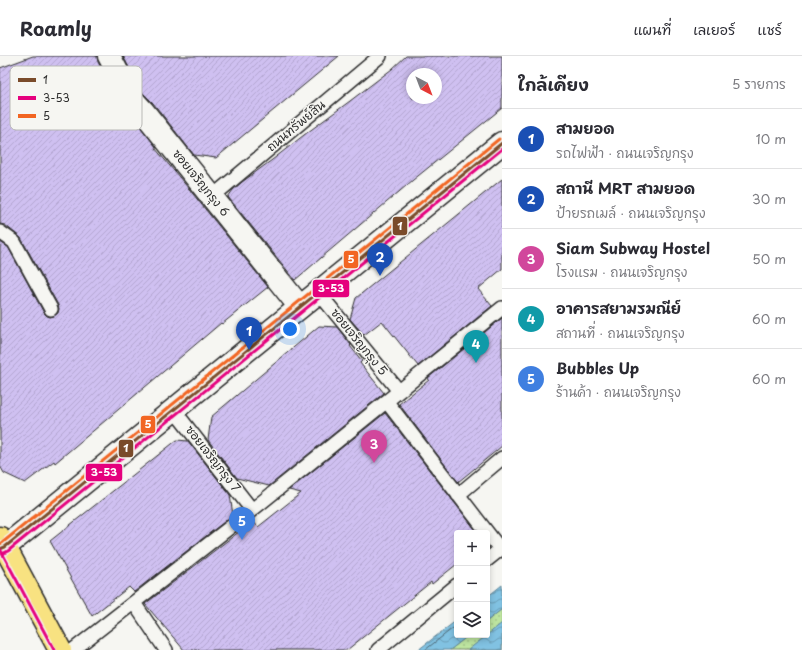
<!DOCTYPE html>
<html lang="th">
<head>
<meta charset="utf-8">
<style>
	:root { --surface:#fff; --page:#f7f7f7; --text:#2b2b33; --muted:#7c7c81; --line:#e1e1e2; --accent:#c8321e }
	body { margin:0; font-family:"Playpen Sans","Playpen Sans Thai",sans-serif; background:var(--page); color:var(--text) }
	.controls { position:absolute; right:12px; bottom:12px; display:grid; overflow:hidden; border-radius:4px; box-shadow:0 2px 6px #0003 }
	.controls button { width:36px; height:36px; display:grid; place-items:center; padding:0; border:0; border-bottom:1px solid var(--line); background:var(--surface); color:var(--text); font:20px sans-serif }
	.compass { position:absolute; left:406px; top:12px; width:36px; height:36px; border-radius:50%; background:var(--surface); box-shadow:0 2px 6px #0003; rotate:138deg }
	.you { position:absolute; left:290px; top:273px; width:14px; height:14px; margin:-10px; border:3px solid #fff; border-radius:50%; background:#1a73e8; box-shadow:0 0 0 6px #1a73e833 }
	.badge { display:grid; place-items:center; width:26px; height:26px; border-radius:50%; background:var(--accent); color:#fff; font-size:13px; font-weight:700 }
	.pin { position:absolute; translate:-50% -33px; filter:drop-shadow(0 1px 2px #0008) }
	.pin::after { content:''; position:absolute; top:21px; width:14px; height:12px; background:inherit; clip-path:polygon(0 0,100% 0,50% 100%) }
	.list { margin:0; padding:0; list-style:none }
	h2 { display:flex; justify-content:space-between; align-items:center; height:52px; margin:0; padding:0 16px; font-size:17px }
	h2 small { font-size:13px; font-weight:400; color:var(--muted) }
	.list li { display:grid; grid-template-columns:26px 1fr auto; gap:12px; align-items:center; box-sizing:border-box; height:60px; padding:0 16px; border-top:1px solid var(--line) }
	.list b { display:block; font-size:15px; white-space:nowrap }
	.list p { margin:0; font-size:13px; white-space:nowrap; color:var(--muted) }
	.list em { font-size:13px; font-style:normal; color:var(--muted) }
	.icon { flex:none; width:22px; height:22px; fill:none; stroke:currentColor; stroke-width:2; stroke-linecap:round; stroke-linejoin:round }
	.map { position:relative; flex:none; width:502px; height:594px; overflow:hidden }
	header { display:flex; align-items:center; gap:24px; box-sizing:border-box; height:56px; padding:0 20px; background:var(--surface); border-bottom:1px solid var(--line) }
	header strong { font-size:19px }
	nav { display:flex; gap:22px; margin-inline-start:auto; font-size:14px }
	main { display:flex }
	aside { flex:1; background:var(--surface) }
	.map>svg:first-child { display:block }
	.grass { fill:url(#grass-dots); stroke:#748866 }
	.water { fill:url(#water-waves); stroke:#5f8699 }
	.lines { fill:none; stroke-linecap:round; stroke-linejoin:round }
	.shore { stroke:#4d6774; stroke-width:1 }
	.building { fill:url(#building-hatch); stroke:#2b2b2b; fill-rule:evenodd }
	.service-casing { stroke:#2b2b2b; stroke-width:16 }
	.minor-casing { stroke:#2b2b2b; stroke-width:25 }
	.secondary-casing { stroke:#2b2b2b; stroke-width:25 }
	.primary-casing { stroke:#2b2b2b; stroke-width:25 }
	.service { stroke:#f6f6f2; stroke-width:13 }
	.minor { stroke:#f6f6f2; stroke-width:22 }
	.secondary { stroke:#f6f6f2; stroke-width:22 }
	.primary { stroke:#f8e281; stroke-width:22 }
	.bus-1-casing { stroke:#f6f6f2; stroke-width:6 }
	.bus-2-casing { stroke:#f6f6f2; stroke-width:6 }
	.bus-3-casing { stroke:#f6f6f2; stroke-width:6 }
	.bus-1 { stroke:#7a4b2a; stroke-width:3 }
	.bus-2 { stroke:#e5007d; stroke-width:3 }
	.bus-3 { stroke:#f26522; stroke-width:3 }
	.labels { text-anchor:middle; stroke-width:3; stroke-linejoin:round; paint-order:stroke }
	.street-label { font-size:12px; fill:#2b2b2b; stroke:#f6f6f2 }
	.key { fill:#f6f6f2; stroke:#b9b9b6; stroke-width:1 }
	.key-label { font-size:11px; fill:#2b2b2b }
	.line-badge { stroke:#f6f6f2; stroke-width:1.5 }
	.badge-label { font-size:11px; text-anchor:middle; font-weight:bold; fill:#fff }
</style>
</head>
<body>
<header>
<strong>Roamly</strong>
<nav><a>แผนที่</a><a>เลเยอร์</a><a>แชร์</a></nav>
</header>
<main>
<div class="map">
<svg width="502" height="594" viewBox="0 0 502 594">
	<defs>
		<pattern id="grass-dots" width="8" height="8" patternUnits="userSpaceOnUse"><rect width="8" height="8" fill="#bee5a0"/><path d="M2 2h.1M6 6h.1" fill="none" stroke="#a3c58a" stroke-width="1.8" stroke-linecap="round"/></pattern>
		<pattern id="water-waves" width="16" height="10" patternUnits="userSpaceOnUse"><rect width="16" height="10" fill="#81c2e2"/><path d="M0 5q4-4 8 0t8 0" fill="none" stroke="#6a9eb7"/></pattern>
		<pattern id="building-hatch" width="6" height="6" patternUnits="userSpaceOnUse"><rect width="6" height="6" fill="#cfc0f1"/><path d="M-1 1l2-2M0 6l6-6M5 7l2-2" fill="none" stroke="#b2a5cf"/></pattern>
	</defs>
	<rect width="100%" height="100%" fill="#f6f6f2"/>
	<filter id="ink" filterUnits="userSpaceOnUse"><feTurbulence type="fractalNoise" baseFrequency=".025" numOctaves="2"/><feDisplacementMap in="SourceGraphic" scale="8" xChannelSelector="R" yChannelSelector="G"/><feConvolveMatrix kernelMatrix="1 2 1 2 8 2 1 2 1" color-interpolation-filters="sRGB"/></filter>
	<g filter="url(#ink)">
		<path class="grass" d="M502 553V594H450L469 579H487V565Z"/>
		<path class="water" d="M502 529V553L487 565V541Z
			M457 564V579H469L450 594H418Z
			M502 567V594H468Z"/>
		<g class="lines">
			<path class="shore" d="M425 594 457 569"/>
		</g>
		<path class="building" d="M33 0H97L98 6 122 50 134 63 157 92H155L189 133 268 231 222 268 221 267 55 407 54 405 25 427 4 417 0 410V186L8 191 44 257 47 260 50 261 54 260 58 257 59 253 58 249 21 182 5 169 0 168V12Z
			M123 0H339L216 102 194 99 153 47 141 35Z
			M406 0H502V52L413 124 295 224 228 141 233 134 242 126 272 104 304 79 350 45 392 13ZM412 18H436V42H412Z
			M502 123V213L478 233 492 250 418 310 382 265 364 279 350 263 356 242Z
			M502 262V390L458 426 399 348 429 324 428 322Z
			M319 270 337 271 351 289 350 290 362 305 360 307 384 337 269 430 237 422 208 384 211 361Z
			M385 357 478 477H457V508L432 528 431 526 347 594H184L145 548 253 465 258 471 301 437 289 434Z
			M177 384 188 385 230 439 233 459 134 536 129 531 92 560 50 485Z"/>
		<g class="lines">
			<g class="service-casing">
				<path id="service" d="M212 141 380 0
					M0 176 14 186 51 253
					M318 236 399 335
					M387 346 500 493
					M173 353 252 454
					M458 439 502 402
					M487 504 502 492
					M134 547 166 594
					M73 594 252 454 502 252
					M378 594 457 529"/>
			</g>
			<g class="minor-casing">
				<path id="minor" d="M109 0 131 42 143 55 300 251"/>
			</g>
			<g class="secondary-casing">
				<path id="secondary" d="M5 491 502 87"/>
			</g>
			<g class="primary-casing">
				<path id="primary" d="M0 482 60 594"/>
			</g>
			<use href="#service" class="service"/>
			<use href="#minor" class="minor"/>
			<use href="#secondary" class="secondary"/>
			<use href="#primary" class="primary"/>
			<g class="bus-1-casing">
				<path id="bus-1" d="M0 493 5 491 502 87"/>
			</g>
			<g class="bus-2-casing">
				<path id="bus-2" d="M0 493 54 594
					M2 498 8 495 502 93"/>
			</g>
			<g class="bus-3-casing">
				<path id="bus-3" d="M0 488 2 487 499 83"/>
			</g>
			<use href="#bus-1" class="bus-1"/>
			<use href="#bus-2" class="bus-2"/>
			<use href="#bus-3" class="bus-3"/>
		</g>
	</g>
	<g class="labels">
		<g class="street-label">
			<text transform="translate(296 70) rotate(-40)" y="4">ถนนทรัพย์สิน</text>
			<text transform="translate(201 127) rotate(51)" y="4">ซอยเจริญกรุง 6</text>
			<text transform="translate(359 286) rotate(51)" y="4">ซอยเจริญกรุง 5</text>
			<text transform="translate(213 403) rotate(52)" y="4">ซอยเจริญกรุง 7</text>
		</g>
	</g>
	<rect x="10" y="10" width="132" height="64" rx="6" class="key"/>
	<rect x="18" y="22" width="18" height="4" fill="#7a4b2a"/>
	<rect x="18" y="40" width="18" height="4" fill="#e5007d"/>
	<rect x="18" y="58" width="18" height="4" fill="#f26522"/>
	<g class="key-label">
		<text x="43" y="28">1</text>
		<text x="43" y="46">3-53</text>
		<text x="43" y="64">5</text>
	</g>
	<g class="line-badge">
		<rect x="392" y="160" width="16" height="20" rx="4" fill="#7a4b2a"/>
		<rect x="343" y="194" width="16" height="19" rx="4" fill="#f26522"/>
		<rect x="312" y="223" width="38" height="19" rx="4" fill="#e5007d"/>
		<rect x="140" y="359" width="16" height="19" rx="4" fill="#f26522"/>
		<rect x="118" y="383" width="16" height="19" rx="4" fill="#7a4b2a"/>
		<rect x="85" y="407" width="38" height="19" rx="4" fill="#e5007d"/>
	</g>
	<g class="badge-label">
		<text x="400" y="174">1</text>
		<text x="351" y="207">5</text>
		<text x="331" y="236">3-53</text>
		<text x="148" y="372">5</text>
		<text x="126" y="396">1</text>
		<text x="104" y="420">3-53</text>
	</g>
</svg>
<div class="controls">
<button>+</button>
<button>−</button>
<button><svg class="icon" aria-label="layers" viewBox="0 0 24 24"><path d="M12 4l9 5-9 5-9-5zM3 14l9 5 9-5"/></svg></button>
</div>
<svg class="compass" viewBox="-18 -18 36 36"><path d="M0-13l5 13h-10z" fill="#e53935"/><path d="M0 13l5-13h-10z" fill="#7c7c81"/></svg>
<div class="you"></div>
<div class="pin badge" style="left:249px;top:294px;background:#1a4fb4">1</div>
<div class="pin badge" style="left:380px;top:220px;background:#1a4fb4">2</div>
<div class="pin badge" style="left:374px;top:407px;background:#d1479c">3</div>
<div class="pin badge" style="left:476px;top:307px;background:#0f9aa8">4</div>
<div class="pin badge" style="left:242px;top:484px;background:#3f7fe0">5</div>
</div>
<aside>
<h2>ใกล้เคียง<small>5 รายการ</small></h2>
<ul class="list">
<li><span class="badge" style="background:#1a4fb4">1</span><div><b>สามยอด</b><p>รถไฟฟ้า · ถนนเจริญกรุง</p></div><em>10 m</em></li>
<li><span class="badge" style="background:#1a4fb4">2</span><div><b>สถานี MRT สามยอด</b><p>ป้ายรถเมล์ · ถนนเจริญกรุง</p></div><em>30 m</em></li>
<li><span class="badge" style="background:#d1479c">3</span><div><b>Siam Subway Hostel</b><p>โรงแรม · ถนนเจริญกรุง</p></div><em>50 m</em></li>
<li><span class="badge" style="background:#0f9aa8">4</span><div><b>อาคารสยามรมณีย์</b><p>สถานที่ · ถนนเจริญกรุง</p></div><em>60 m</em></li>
<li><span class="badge" style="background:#3f7fe0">5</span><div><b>Bubbles Up</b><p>ร้านค้า · ถนนเจริญกรุง</p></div><em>60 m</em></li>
</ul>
</aside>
</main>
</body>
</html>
